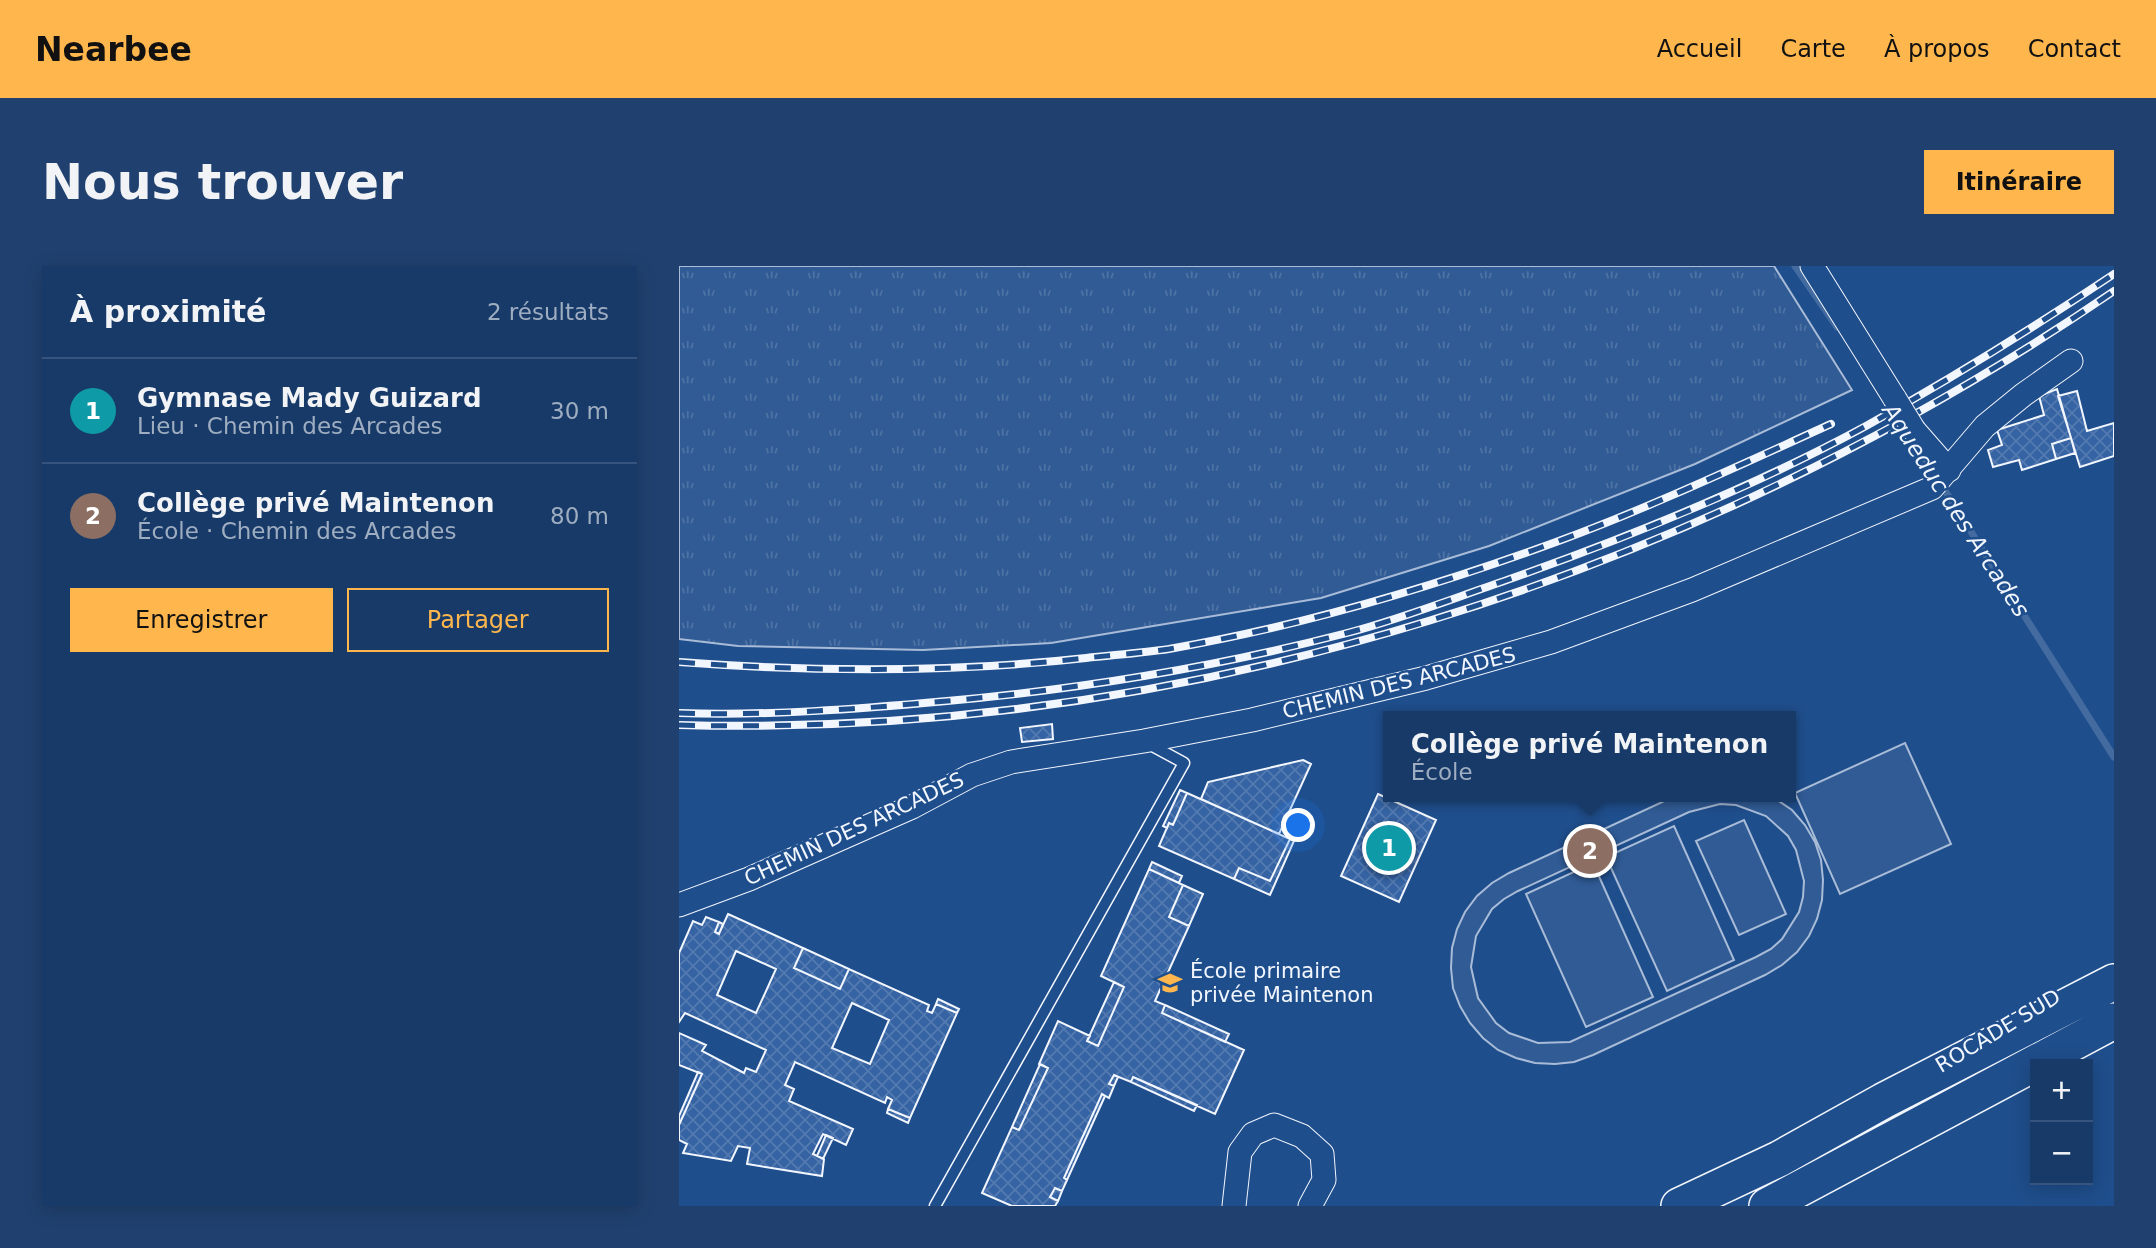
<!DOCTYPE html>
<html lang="fr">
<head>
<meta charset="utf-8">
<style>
	:root { --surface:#173a69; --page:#20416f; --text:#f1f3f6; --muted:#9eadc0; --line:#36547d; --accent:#ffb74d }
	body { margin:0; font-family:"DejaVu Sans",sans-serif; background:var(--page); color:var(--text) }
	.controls { position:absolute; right:21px; bottom:21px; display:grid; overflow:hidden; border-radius:0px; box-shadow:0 4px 18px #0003 }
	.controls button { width:63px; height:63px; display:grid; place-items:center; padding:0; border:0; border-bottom:2px solid var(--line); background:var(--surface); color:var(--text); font:35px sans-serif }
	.you { position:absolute; left:620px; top:560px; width:24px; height:24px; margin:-18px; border:5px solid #fff; border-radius:50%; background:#1a73e8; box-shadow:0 0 0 10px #1a73e833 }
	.badge { display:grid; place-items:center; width:46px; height:46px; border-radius:50%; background:var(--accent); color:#fff; font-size:23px; font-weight:700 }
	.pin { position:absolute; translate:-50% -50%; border:4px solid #fff; box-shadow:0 2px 7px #0006 }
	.popup { position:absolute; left:704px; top:445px; width:413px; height:91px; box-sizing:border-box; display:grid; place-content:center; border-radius:0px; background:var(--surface); filter:drop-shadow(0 2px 5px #0005); font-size:23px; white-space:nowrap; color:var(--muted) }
	.popup b { font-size:26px; color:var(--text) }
	.popup::after { content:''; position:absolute; left:50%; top:100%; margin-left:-14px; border:14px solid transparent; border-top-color:var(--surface) }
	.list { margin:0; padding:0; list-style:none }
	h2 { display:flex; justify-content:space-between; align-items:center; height:91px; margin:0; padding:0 28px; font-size:30px }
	h2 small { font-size:23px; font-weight:400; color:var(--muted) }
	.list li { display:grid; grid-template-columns:46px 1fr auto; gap:21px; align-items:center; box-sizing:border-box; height:105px; padding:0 28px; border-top:2px solid var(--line) }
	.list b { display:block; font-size:26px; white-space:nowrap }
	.list p { margin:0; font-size:23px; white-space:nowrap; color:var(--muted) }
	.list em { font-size:23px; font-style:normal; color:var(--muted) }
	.actions { display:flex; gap:14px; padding:21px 28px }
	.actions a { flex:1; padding:16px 0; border:2px solid var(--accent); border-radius:0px; text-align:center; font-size:24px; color:var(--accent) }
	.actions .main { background:var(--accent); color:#111 }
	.map { position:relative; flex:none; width:1435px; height:940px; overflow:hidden; border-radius:0px }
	header { display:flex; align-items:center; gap:42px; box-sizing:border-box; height:98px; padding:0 35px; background:var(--accent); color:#111 }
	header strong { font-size:33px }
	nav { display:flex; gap:38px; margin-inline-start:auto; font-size:24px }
	.intro { display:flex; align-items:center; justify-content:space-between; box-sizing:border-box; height:168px; padding:0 42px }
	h1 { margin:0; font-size:49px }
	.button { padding:18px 32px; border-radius:0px; background:var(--accent); color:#111; font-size:24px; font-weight:700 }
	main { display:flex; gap:42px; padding:0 42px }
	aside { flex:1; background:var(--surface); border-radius:0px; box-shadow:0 4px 18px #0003 }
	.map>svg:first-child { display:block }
	.grass { fill:url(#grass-tufts); stroke:#a8bbd7; stroke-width:2 }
	.built { fill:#305b95; stroke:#a8bbd7; stroke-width:2; fill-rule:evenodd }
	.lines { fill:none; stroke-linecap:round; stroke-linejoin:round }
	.stream { stroke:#446ba0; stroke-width:7 }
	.building { fill:url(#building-cross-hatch); stroke:#f2f6ff; stroke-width:2; fill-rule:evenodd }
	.service-casing { stroke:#f2f6ff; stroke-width:13 }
	.minor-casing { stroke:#f2f6ff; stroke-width:25 }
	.primary-casing { stroke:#f2f6ff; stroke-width:38 }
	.service { stroke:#1f4e8c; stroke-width:10 }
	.minor { stroke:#1f4e8c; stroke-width:23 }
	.primary { stroke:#1f4e8c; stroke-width:35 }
	.rail-casing { stroke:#f2f6ff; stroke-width:8 }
	.rail { stroke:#1f4e8c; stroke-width:5; stroke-dasharray:16; stroke-linecap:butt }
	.minor-bridge-casing { stroke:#f2f6ff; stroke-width:25; stroke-linecap:butt }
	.minor-bridge { stroke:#1f4e8c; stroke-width:23 }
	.labels { text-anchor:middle; stroke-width:5; stroke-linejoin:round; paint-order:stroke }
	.street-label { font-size:21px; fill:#f2f6ff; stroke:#1f4e8c }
	.poi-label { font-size:21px; fill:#f2f6ff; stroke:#1f4e8c; text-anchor:start }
	.water-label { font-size:23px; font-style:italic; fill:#f2f6ff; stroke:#1f4e8c }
</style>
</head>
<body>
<header>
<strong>Nearbee</strong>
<nav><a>Accueil</a><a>Carte</a><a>À propos</a><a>Contact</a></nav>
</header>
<div class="intro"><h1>Nous trouver</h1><a class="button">Itinéraire</a></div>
<main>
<aside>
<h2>À proximité<small>2 résultats</small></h2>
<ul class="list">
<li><span class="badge" style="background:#0f9aa8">1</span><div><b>Gymnase Mady Guizard</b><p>Lieu · Chemin des Arcades</p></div><em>30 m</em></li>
<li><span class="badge" style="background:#8d6e63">2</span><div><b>Collège privé Maintenon</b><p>École · Chemin des Arcades</p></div><em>80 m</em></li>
</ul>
<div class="actions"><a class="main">Enregistrer</a><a>Partager</a></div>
</aside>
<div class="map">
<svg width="1435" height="940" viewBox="0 0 1435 940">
	<defs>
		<pattern id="grass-tufts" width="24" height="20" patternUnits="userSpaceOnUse" patternTransform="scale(1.75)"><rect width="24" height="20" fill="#305b95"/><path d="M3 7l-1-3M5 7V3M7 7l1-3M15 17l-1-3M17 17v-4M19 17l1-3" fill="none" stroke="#4e73a5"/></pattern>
		<pattern id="building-cross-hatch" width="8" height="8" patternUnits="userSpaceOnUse" patternTransform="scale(1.75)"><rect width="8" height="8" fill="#3563a3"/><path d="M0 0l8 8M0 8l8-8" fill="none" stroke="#537ab1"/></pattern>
	</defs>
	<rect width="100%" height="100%" fill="#1f4e8c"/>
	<path class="grass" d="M0 0H1095L1173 124 1016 198 810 280 642 332 372 377 244 384 59 380 0 373Z"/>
	<path class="built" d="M1226 477 1272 578 1161 628 1116 527Z
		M994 531H1094L1113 544 1126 559 1136 576 1142 594 1144 614 1143 634 1138 653 1130 670 1118 686 1103 699 1086 709 914 789 895 796 876 798 856 797 837 792 819 784 804 772 791 757 781 740 774 722 772 702 773 682 778 663 786 646 798 630 813 617 830 607ZM1041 538 1057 539 1087 550 1109 570 1117 584 1125 615 1124 631 1120 646 1103 673 1092 683 1077 691 891 776 859 777 830 767 817 757 799 732 792 701 797 670 813 643 825 633 839 625 1010 546Z
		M1065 554 1107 648 1060 669 1017 575Z
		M995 560 1055 694 988 725 927 591Z
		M914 597 974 731 907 761 847 628Z"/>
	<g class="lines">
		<path class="stream" d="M1116 0 1158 61
			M1244 190 1435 491"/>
	</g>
	<path class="building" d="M1378 123 1392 172 1373 178 1377 193 1343 204 1340 194 1314 201 1309 184 1323 179 1318 164 1365 149 1360 130Z
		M1398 125 1408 165 1435 157V190L1401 201 1379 130Z
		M1392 172 1396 187 1377 193 1373 178Z
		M373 458 374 473 343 476 341 462Z
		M624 494 632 498 600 568 522 533 529 516Z
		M501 524 508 527 494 559 490 557 488 562 484 560Z
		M508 527 611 573 591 615 560 602 555 613 480 580 490 557 494 559Z
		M699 528 757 554 720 636 662 610Z
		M611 573 615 575 591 629 555 613 560 602 591 615Z
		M473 596 503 610 500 617 470 603Z
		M470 603 504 619 490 651 510 660 476 735 486 739 483 747 565 784 536 848 454 811 452 816 435 809 430 818 435 820 430 832 423 828 385 912 388 914 383 925 376 922 371 931 379 935 376 940H333L303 927 333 861 340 864 369 802 360 798 379 755 411 770 408 775 419 780 445 721 422 710Z
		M504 619 524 628 510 660 490 651Z
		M49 648 124 682 115 702 161 723 170 703 250 739 248 745 253 747 257 738 278 747 231 852 209 843 213 834 208 831 206 837 116 796 106 819 115 823 110 835 174 863 167 879 144 868 134 888 145 893 143 910 68 898 71 882 59 880 52 895 4 887 8 878 0 874V859L23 808 0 799V767L27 779 23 785 65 807 67 802 77 806 87 784 6 747 0 756V687L14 655 23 659 27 651 40 656 36 666 40 668ZM57 685 97 703 77 747 38 729ZM173 737 210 754 191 798 153 782Z
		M40 656 44 658 40 668 36 666Z
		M124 682 170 703 161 723 115 702Z
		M435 716 445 721 419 780 408 775Z
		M259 733 280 743 278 747 257 738Z
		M486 739 550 768 546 776 483 747Z
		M361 798 369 802 340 864 333 861Z
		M19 806 23 808 0 859V850Z
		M435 809 439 811 435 820 430 818Z
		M454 811 518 839 515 845 452 816Z
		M423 828 426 830 388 914 385 912Z
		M209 843 231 852 229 857 208 847Z
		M147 869 154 872 144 893 138 890Z
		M376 922 383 925 379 935 371 931Z"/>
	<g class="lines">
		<g class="service-casing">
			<path id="service" d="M256 940 505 497 470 478"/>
		</g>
		<g class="minor-casing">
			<path id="minor" d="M1133 0 1216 133
				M1235 164 1270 204
				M0 639 70 613 233 541 293 509 332 496 465 475 573 454 747 412 872 376 1013 324 1253 222 1306 160 1344 129 1392 95
				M555 940 561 886 574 868 595 859 623 870 643 888 645 914 631 940"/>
		</g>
		<g class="primary-casing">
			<path id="primary" d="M1000 940 1100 893 1204 835 1435 716
				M1088 940 1435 755"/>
		</g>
		<use href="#service" class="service"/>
		<use href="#minor" class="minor"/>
		<use href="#primary" class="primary"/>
		<g class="rail-casing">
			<path id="rail" d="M0 396C136 406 271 407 407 392 434 389 463 387 490 383 622 360 751 322 877 276 970 242 1061 199 1152 158
				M0 447C89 450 179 443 268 435 402 423 537 401 668 367 722 353 775 332 828 314 950 271 1073 222 1187 160 1272 113 1354 62 1435 8
				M0 459C508 473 1016 311 1435 25"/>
		</g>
		<use href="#rail" class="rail"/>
		<g class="minor-bridge-casing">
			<path id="minor-bridge" d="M1216 133 1235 164"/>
		</g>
		<use href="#minor-bridge" class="minor-bridge"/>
	</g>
	<defs>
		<g id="school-bare" transform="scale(1.89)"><path d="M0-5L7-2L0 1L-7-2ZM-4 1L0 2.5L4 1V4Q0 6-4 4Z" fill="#ffb74d" stroke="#1f4e8c" stroke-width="2.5" paint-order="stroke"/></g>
	</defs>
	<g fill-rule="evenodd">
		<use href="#school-bare" x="491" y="717"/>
	</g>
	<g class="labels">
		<g class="street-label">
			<text transform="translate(720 417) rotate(-14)" y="7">CHEMIN DES ARCADES</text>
			<text transform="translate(175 563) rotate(-25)" y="7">CHEMIN DES ARCADES</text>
			<text transform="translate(1319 765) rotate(-31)" y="7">ROCADE SUD</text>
		</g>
		<g class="poi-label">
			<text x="511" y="712">École primaire<tspan x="511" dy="24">privée Maintenon</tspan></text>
		</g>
		<g class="water-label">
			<text transform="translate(1277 244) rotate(57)" y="8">Aqueduc des Arcades</text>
		</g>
	</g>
</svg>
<div class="controls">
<button>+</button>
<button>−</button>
</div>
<div class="you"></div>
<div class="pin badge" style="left:710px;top:582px;background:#0f9aa8">1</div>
<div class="pin badge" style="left:911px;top:585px;background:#8d6e63">2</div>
<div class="popup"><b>Collège privé Maintenon</b>École</div>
</div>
</main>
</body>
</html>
